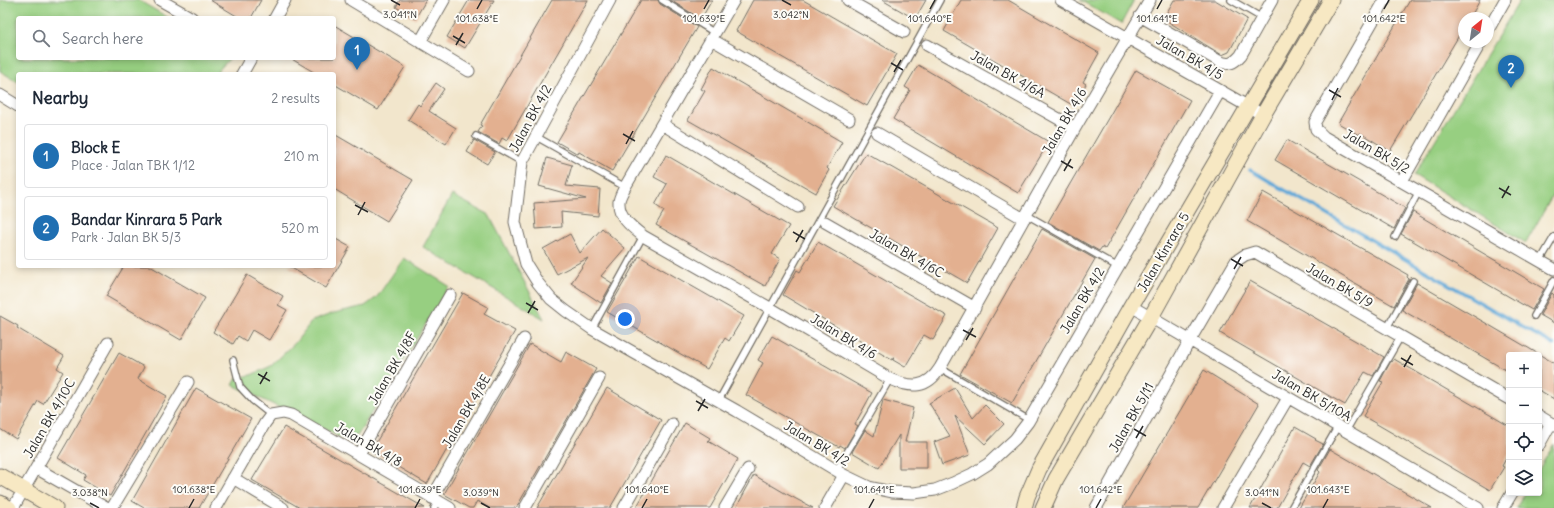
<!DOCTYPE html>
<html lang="en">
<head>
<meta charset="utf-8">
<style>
	:root { --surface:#fff; --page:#f2f2f3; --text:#1f2937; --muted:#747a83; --line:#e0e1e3; --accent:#1f6fb2 }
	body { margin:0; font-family:Delius,sans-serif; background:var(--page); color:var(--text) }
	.controls { position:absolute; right:12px; bottom:12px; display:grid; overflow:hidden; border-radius:4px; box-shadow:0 2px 6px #0003 }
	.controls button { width:36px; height:36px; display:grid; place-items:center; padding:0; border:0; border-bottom:1px solid var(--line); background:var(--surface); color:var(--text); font:20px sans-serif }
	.compass { position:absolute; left:1458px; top:12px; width:36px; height:36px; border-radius:50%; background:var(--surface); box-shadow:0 2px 6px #0003; rotate:30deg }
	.you { position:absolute; left:625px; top:319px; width:14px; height:14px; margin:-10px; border:3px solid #fff; border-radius:50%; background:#1a73e8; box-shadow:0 0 0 6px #1a73e833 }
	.badge { display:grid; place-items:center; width:26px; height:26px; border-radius:50%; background:var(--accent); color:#fff; font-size:13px; font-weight:700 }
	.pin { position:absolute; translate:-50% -33px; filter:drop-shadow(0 1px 2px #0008) }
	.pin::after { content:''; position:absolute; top:21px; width:14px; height:12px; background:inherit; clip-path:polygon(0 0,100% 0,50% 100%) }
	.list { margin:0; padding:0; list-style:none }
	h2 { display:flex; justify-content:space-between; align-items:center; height:52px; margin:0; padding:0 16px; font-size:17px }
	h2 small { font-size:13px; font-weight:400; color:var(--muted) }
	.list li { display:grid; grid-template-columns:26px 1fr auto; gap:12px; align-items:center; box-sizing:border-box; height:64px; margin:0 8px 8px; padding:0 8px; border:1px solid var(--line); border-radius:4px }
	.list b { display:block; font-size:15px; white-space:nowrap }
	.list p { margin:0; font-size:13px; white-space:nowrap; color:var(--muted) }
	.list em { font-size:13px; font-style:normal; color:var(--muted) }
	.icon { flex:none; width:22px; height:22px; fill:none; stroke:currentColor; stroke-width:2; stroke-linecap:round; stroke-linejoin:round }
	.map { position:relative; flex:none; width:1554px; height:508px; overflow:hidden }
	.search { position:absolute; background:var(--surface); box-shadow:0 2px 6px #0003; left:16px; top:16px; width:320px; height:44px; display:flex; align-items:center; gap:10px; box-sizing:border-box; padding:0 14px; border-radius:4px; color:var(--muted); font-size:15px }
	.panel { position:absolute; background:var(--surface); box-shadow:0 2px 6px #0003; left:16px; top:72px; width:320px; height:196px; border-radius:4px }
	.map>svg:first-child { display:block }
	.green { fill:#97cf81; stroke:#617d56 }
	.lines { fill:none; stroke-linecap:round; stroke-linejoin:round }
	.stream { stroke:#62a9d8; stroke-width:3.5 }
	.building { fill:#e3b090 }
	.lane-casing { stroke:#716c63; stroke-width:8 }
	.street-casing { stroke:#716c63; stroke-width:13 }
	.secondary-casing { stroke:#716c63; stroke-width:17 }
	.lane { stroke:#fff; stroke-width:5.5 }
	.street { stroke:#fff; stroke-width:11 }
	.secondary { stroke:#f7e8c3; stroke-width:15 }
	.ticks { fill:none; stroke:#2b2b2b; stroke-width:1.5 }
	.labels { text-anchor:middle; stroke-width:4; stroke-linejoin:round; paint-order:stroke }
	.street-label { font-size:13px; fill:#2b2b2b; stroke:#fdfcf7 }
	.ticks-label { font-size:10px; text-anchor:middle; fill:#2b2b2b; stroke:#fdfcf7; stroke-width:4; stroke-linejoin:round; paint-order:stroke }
</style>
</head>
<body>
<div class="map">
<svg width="1554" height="508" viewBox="0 0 1554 508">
	<rect width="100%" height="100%" fill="#fdfcf7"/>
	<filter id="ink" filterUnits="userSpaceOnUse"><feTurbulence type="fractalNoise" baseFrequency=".025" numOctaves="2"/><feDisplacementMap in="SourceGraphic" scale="8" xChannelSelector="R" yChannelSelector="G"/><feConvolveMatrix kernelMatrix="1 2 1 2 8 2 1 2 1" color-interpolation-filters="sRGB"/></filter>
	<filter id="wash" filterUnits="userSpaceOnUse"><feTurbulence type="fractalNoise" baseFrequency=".012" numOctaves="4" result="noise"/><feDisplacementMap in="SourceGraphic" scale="16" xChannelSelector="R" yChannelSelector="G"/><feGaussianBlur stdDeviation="0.9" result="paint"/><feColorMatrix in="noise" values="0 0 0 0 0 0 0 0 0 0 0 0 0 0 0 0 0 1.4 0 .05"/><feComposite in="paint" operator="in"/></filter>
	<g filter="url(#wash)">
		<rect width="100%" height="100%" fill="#f2e6cc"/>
		<path class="green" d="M0 0H138L169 18H18V58H230L215 74H18V82L0 71Z
			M1080 0H1134L1121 24Z
			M1520 0H1554V193L1526 243 1414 175Z
			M452 195 489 215 544 319 423 247Z
			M404 258 449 286 358 435 348 441 233 385 237 378 251 375 271 366 295 343 312 321 334 313 365 306 377 297Z
			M1554 444V508H1516L1525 493H1539V469Z"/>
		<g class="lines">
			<path class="stream" d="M1250 170 1554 345"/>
		</g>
		<g id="blocks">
			<path class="building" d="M210 0H261L251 18H240Z
				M400 0H426L415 19 396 7Z
				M469 0H494L465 48 447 37Z
				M552 0H588L507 141 502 138 499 144 478 132 482 126 480 125Z
				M641 0H658L660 4 697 27 612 171 579 152 578 154 557 142Z
				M670 0H712L701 19Z
				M753 0H803L897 54 867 106 736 31Z
				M882 0H926L915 19Z
				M961 0H1008L1099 53 1083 82 1086 84 1074 106 944 31Z
				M1174 0H1215L1247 19 1229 52 1222 55 1167 21 1166 14Z
				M1410 0H1480L1470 18H1464V27L1390 151 1360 133 1359 135 1338 123Z
				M334 25 405 67 378 110 334 84V74H317L290 58H334Z
				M918 65 1049 142 1018 193 893 119 910 90 905 87Z
				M713 67 842 142 827 168 829 170 816 193 688 120 705 91 701 89Z
				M1136 70 1190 100 1105 249 1102 247 1099 251 1048 222Z
				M436 83 444 89 429 111 456 128 446 144 408 120 418 104 420 106Z
				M334 134 413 180 387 221 334 189Z
				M474 140 495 152 487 164 467 152Z
				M1287 140 1405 208 1394 229 1275 160Z
				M866 153 998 228 967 283 833 206Z
				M666 155 789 226 772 254 780 259 765 286 656 225 664 211 655 205 667 184 654 177Z
				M547 158 572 165 566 186 600 189 598 216 561 212 562 227 536 229 534 203 586 199 539 186Z
				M1263 192 1408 275 1407 277 1409 279 1394 306 1247 221Z
				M1413 212 1544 289 1532 310 1401 234Z
				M602 228 625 248 601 276 612 283 601 303 571 283 588 258 557 274 543 249 570 234 580 253Z
				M1042 229 1095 259 1012 403 960 374Z
				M334 238 350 247 326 288 288 266H334Z
				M818 242 947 316 933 340 924 335 905 367 893 360 894 357 892 360 783 295 797 270 800 272Z
				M639 256 744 316 729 341 725 338 707 369 607 312Z
				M124 266H150L205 298 181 340 106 296Z
				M247 275 283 296 278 305 287 310 269 340 252 330 246 341 238 336 233 344 213 332Z
				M1250 281 1384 357 1373 376 1365 372 1345 405 1220 333Z
				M1417 283 1554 363V399L1539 390V355H1509V372L1402 310Z
				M463 293 488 307 484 314 515 331 427 484 371 451Z
				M1552 293 1554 295V323L1540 315Z
				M0 316 18 326 17 328 64 356 57 368 63 372 43 404 38 401 16 439 0 429Z
				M772 336 872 393 855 424 858 426 845 448 840 445 839 447 746 395 763 363 758 360Z
				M530 344 561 362 566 352 596 369 516 508H490L477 501 473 508H469L444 494Z
				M119 353 144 367 138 379 167 396 110 496 83 480 86 475 58 458Z
				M1394 359 1509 426V453L1502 466 1504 467 1490 490 1363 416 1383 382 1380 381 1391 361 1392 362Z
				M1204 370 1259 404 1198 508H1123Z
				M196 388 251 419 199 508H144L132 501Z
				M607 388 661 420 610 508H537Z
				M955 388 973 418 985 405 1004 424 985 444 955 416 970 455 942 465 934 442 950 436 929 403Z
				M883 400 913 408 905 442H927V468H899V435L879 468 852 452 865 430 874 436Z
				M685 423 710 438 708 441 738 459 710 508H636Z
				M284 427 425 508H300L252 480Z
				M1295 427 1316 439 1315 440 1323 444 1310 466 1303 462 1277 508H1250Z
				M1330 449 1432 508H1299L1320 472 1318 470Z
				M754 475 783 492 813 508H736Z"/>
		</g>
	</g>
	<g filter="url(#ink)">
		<use href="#blocks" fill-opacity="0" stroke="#716c63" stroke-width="1"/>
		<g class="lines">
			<g class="lane-casing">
				<path id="lane" d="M662 0 715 33
					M1231 0 1262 18
					M476 136 522 162
					M535 136 625 187
					M1027 215 1118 267
					M1395 237 1419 191
					M1540 261 1554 237
					M1534 316 1554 280
					M1387 328 1413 281
					M592 329 643 236
					M233 360 240 387 252 400 271 415
					M940 368 1029 420
					M719 400 940 0
					M1346 431 1401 336
					M836 471 890 379
					M434 508 438 501
					M1291 508 1338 426"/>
			</g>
			<g class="street-casing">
				<path id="street" d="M160 0 192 18
					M351 0 469 71
					M610 0 522 162 515 222 526 264 538 283 551 299 566 311 592 329 737 411 844 475 869 487 892 492 914 493 935 490 953 483 972 474 988 464 1015 439 1028 422 1220 91
					M734 0 625 187C623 191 619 198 619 202 618 217 633 228 643 236L770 308 890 379C911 388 927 389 940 368L1075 128 1150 0
					M848 0 904 32
					M1061 0 1263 115
					M1385 0 1315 122 1316 129 1324 137 1554 269
					M1140 16 1219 61C1229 66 1234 63 1241 55L1272 0
					M275 18 285 0
					M1488 30 1505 0
					M711 39 849 119
					M420 42 444 0
					M927 45 1075 128
					M242 74 251 58
					M0 95 18 106
					M662 124 798 207
					M877 133 1024 219
					M1402 181 1481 42
					M825 222 975 308
					M1131 306 1478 508
					M1539 416 1554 425
					M1539 445 1551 423
					M359 454 450 295
					M36 468 106 508
					M233 478 283 508
					M432 498 524 339
					M13 508 108 343
					M112 508 188 382
					M216 508 265 423 271 415 283 413 291 415 450 508
					M525 508 599 378
					M624 508 672 424
					M725 508 748 469
					M825 508 844 475
					M1096 508 1190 340 1236 261 1245 255 1255 252 1509 399
					M1223 508 1288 398
					M1503 508 1512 493"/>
			</g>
			<g class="secondary-casing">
				<path id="secondary" d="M0 476 55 508
					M0 503 9 508
					M1024 508 1027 497 1039 469 1131 306 1311 0
					M1043 508 1056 479 1151 317 1263 115 1331 0"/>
			</g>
			<use href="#lane" class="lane"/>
			<use href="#street" class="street"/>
			<use href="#secondary" class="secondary"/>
		</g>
	</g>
	<path class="ticks" d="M391 0 400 5M782 0 791 5M477 9 482 0M704 9 709 0M930 9 935 0M1157 9 1162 0M1384 9 1389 0M453 36 465 43M456 45 463 33M891 63 903 70M894 72 901 60M1329 90 1341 97M1332 100 1338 88M623 134 635 141M626 144 633 131M1061 161 1073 168M1064 171 1071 159M1499 188 1511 195M1502 198 1509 186M355 205 368 212M358 215 365 202M793 232 805 239M796 242 803 230M1231 259 1243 266M1234 269 1241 257M526 303 538 310M528 313 535 301M963 330 976 337M966 340 973 328M1401 358 1413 365M1404 367 1411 355M258 374 270 381M260 384 267 372M696 401 708 408M698 411 705 399M1134 429 1146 436M1136 438 1143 426M90 503 99 508M481 503 490 508M1262 503 1271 508M189 508 194 499M415 508 420 499M642 508 647 499M869 508 874 499M1096 508 1101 499M1323 508 1328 499"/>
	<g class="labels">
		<g class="street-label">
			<text transform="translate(1190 57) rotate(30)" y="5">Jalan BK 4/5</text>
			<text transform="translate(1008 74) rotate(29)" y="5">Jalan BK 4/6A</text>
			<text transform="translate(530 118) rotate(-62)" y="5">Jalan BK 4/2</text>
			<text transform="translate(1064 121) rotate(-60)" y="5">Jalan BK 4/6</text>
			<text transform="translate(1377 151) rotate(30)" y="5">Jalan BK 5/2</text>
			<text transform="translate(1163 252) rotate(-60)" y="5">Jalan Kinrara 5</text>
			<text transform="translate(907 253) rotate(30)" y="5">Jalan BK 4/6C</text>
			<text transform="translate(1340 285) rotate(30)" y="5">Jalan BK 5/9</text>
			<text transform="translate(1082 300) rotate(-60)" y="5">Jalan BK 4/2</text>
			<text transform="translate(844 336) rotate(31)" y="5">Jalan BK 4/6</text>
			<text transform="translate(392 368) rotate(-60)" y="5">Jalan BK 4/8F</text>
			<text transform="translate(1312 395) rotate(30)" y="5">Jalan BK 5/10A</text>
			<text transform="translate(466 411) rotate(-60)" y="5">Jalan BK 4/8E</text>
			<text transform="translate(1131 417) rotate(-61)" y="5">Jalan BK 5/11</text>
			<text transform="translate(49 418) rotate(-60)" y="5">Jalan BK 4/10C</text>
			<text transform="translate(817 443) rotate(31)" y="5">Jalan BK 4/2</text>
			<text transform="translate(369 444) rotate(30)" y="5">Jalan BK 4/8</text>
		</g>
	</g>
	<g class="ticks-label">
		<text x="400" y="18">3.041°N</text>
		<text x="791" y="18">3.042°N</text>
		<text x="477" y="22">101.638°E</text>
		<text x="704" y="22">101.639°E</text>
		<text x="930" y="22">101.640°E</text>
		<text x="1157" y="22">101.641°E</text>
		<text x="1384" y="22">101.642°E</text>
		<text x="194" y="493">101.638°E</text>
		<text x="420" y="493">101.639°E</text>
		<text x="647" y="493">101.640°E</text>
		<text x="874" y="493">101.641°E</text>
		<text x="1101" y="493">101.642°E</text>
		<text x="1328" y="493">101.643°E</text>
		<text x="90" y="496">3.038°N</text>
		<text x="481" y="496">3.039°N</text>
		<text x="1262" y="496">3.041°N</text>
	</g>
</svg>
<div class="controls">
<button>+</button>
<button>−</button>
<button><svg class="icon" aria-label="locate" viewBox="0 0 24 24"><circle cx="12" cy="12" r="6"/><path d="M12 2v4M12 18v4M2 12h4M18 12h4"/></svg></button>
<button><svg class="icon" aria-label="layers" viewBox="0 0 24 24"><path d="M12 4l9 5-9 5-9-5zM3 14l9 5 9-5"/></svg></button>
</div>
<svg class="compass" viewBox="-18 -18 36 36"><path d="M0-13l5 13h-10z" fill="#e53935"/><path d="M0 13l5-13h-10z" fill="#747a83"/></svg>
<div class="you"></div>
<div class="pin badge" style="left:357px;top:70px">1</div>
<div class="pin badge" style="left:1511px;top:88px">2</div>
<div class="search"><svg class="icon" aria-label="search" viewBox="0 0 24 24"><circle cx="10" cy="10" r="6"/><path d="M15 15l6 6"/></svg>Search here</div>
<section class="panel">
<h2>Nearby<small>2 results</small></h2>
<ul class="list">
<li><span class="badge">1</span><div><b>Block E</b><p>Place · Jalan TBK 1/12</p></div><em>210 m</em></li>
<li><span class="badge">2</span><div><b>Bandar Kinrara 5 Park</b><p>Park · Jalan BK 5/3</p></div><em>520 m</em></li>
</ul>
</section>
</div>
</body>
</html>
